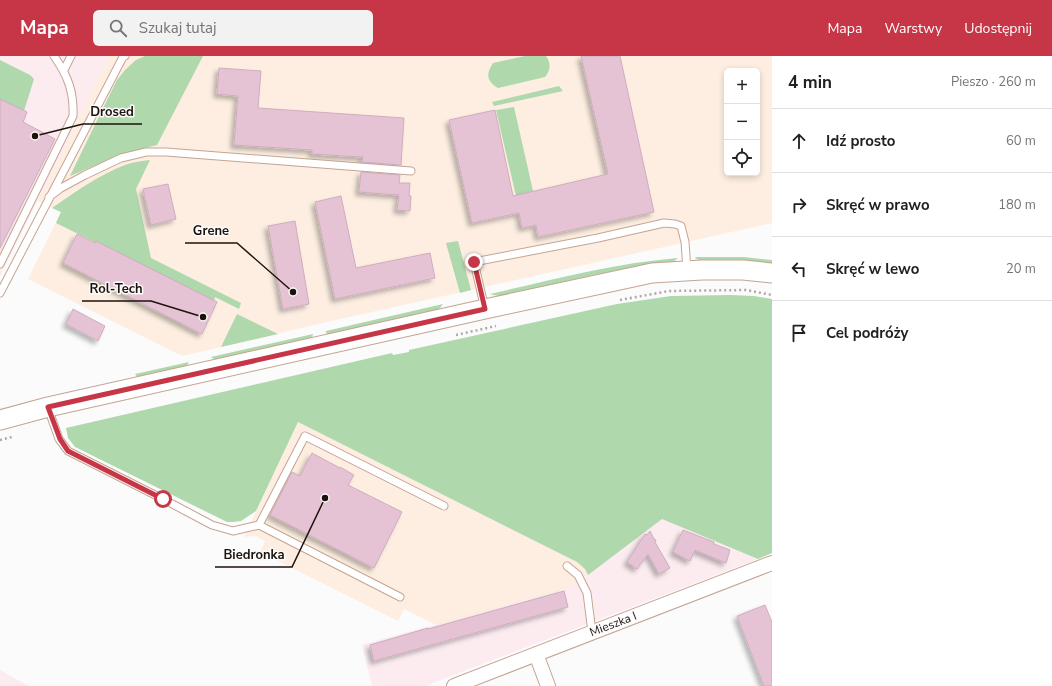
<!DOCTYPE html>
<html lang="pl">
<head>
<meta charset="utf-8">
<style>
	:root { --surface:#fff; --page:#f2f2f2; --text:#202124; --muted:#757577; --line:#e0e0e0; --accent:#c63647 }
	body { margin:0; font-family:"Nunito Sans",sans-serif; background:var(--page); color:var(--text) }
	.controls { position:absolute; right:12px; top:12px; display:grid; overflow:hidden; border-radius:6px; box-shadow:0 2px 6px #0003 }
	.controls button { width:36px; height:36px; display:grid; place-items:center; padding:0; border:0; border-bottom:1px solid var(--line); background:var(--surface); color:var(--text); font:20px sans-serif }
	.stop { position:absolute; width:12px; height:12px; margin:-9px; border:3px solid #c63647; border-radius:50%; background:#fff }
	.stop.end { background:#c63647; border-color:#fff; box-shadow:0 1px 4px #0008 }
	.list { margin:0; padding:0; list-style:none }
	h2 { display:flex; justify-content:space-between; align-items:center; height:52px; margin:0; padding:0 16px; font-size:17px }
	h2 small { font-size:13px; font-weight:400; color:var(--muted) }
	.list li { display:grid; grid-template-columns:26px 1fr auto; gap:12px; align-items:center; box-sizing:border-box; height:64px; padding:0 16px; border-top:1px solid var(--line) }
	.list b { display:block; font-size:15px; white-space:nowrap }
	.list em { font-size:13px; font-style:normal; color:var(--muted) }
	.icon { flex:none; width:22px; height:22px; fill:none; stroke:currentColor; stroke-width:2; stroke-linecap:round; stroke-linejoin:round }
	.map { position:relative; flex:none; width:772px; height:630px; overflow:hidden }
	header { display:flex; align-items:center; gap:24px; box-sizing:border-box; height:56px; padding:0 20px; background:var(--accent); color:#fff }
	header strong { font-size:19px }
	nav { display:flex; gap:22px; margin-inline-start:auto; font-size:14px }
	.search { width:280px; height:36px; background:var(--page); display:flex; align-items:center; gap:10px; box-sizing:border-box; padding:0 14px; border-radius:6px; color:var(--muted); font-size:15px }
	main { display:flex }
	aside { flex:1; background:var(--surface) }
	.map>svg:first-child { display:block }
	.commercial { fill:#fdeee1; fill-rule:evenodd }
	.industrial { fill:#fcecf0 }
	.green { fill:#afd8ad }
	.building { fill:#e5c3d4; stroke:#ceadbe; filter:url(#shadow) }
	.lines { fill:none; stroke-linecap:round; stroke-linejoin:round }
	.service-casing { stroke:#c4a493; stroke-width:9 }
	.minor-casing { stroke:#c4a493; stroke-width:16 }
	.secondary-casing { stroke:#c4a493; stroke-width:21 }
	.path { stroke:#ada9a7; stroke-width:2.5; stroke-dasharray:2 3; stroke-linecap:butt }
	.service { stroke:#fff; stroke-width:7 }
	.minor { stroke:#fff; stroke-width:14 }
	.secondary { stroke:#fff; stroke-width:19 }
	.route { stroke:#c63647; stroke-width:5 }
	.labels { text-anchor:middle; stroke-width:3; stroke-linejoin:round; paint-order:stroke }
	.street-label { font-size:12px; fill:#1e120c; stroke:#fbfbfb }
	.leader { fill:none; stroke:#1e120c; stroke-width:1.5 }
	.callout-dot { fill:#1e120c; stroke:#fbfbfb; stroke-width:1.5 }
	.callout-label { font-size:13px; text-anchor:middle; font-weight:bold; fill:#1e120c; stroke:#fbfbfb; stroke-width:3; stroke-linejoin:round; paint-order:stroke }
</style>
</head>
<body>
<header>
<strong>Mapa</strong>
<div class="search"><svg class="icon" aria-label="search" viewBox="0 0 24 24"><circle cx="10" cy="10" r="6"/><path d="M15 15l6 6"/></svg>Szukaj tutaj</div>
<nav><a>Mapa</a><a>Warstwy</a><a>Udostępnij</a></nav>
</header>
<main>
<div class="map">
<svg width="772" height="630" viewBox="0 0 772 630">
	<defs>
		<filter id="shadow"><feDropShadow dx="-3.5" dy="3.5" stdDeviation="2" flood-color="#0004"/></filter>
	</defs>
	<rect width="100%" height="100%" fill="#fbfbfb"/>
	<path class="commercial" d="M110 0H772V167L327 266 182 300 28 223 61 156 37 145ZM727 15H757V117H727Z
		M298 366 577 506 585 513 588 519 570 532 436 569 404 553 398 565 260 496 265 485 256 480 244 481Z"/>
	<path class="industrial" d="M0 0H110L0 220Z
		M662 462 758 503 425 630H372L362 589 570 532Z
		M0 614 29 630H0Z"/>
	<path class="green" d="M145 0H203L157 89 125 97 70 120 107 44 117 24 125 14 136 4Z
		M525 0H546C551 7 551 14 545 21L498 32C486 25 486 18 493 7Z
		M0 4 30 19 34 23 24 55 0 43Z
		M559 30 563 35 494 50 492 46Z
		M514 51 533 135 516 140 496 54Z
		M150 104 136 133 151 202 241 247 239 253 215 241 214 245 56 167 61 156 52 152C75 136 99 119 125 109 133 106 142 105 150 104Z
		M458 185 471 234 460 237 446 187Z
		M696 201H744L772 204V208L701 205 695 202Z
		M678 202 672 207 642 210 593 219 500 240 493 239 490 238C552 224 614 207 678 202Z
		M731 239 754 240 772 243V497L758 503 662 463 588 519 585 513 577 506 298 366 256 455 241 465 233 466H227L75 391 68 382 66 372 392 297 393 299 409 296V294L617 248 671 240Z
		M443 248 440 252 437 254 329 279 326 277V275Z
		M237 258 278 278 221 291Z
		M313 278 312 282 215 304 211 301Z
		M189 306 186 311 138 321H137L135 318Z"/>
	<path class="building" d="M581 0H620L654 156 538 181 536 169 522 172 519 157 472 167 449 64 495 54 513 140 608 118Z
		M219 12 261 15 258 52 404 62 401 109 362 106 363 101 312 98V94L234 89 238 40 217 38Z
		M0 43 27 56 23 66 55 83 0 192Z
		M361 116 400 119 399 127H410L409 140H411L410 155 397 154 399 139 359 136Z
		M168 128 176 163 151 169 143 133Z
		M341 140 356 212 430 197 435 222 335 243 315 146Z
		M295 165 309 248 283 253 268 170Z
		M77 178 95 187 96 185 217 246 202 278 63 207Z
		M73 253 105 270 98 285 66 268Z
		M312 397 340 412V411L354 419 348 429 402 456 374 512 270 459 292 416 300 420Z
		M683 474 714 486V488L730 494 726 507 695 494 690 505 673 496Z
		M650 475 654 483 656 484 655 486 670 512 659 518 648 498 637 513 627 506 645 478 647 479Z
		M564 535 568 551 374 605 370 589 428 572V573Z
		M765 549 772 566V630H764L737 560Z"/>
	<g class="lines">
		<g class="service-casing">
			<path id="service" d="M64 14 71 0
				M49 141 61 132 85 119 121 102 146 96H166L411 115
				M0 208 73 60C74 36 68 20 54 0
				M0 237 123 1 125 0
				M485 253 474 206 598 182 664 167 675 168 681 170 685 186 687 214
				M48 352 59 383 68 395 163 443 212 469 233 475 259 469 400 541
				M259 469 305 380 444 450
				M567 510 578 519 587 537 592 576"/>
		</g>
		<g class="minor-casing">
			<path id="minor" d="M536 598 548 630
				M454 630 772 507"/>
		</g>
		<g class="secondary-casing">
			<path id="secondary" d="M0 364 48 351 485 253 652 217 702 214H743L772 217"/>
		</g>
		<path class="path" d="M620 244 669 235 746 234 772 239
			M456 279 496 270
			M0 384 12 381"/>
		<use href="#service" class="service"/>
		<use href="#minor" class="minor"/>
		<use href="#secondary" class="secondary"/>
	</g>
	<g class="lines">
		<path class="route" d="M163 443 68 395 60 383 48 351 485 253 474 206"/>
	</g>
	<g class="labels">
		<g class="street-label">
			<text transform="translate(613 568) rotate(-21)" y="4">Mieszka I</text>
		</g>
	</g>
	<path class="leader" d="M35 80L83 68H142M293 236L237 187H185M203 261L151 245H82M325 442L292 511H215"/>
	<g class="callout-dot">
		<circle cx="35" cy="80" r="4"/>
		<circle cx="293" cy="236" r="4"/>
		<circle cx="203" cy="261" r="4"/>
		<circle cx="325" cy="442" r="4"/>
	</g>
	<g class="callout-label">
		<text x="112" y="60">Drosed</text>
		<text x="211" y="179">Grene</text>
		<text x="116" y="237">Rol-Tech</text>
		<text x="254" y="503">Biedronka</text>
	</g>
</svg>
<div class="controls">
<button>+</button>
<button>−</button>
<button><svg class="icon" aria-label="locate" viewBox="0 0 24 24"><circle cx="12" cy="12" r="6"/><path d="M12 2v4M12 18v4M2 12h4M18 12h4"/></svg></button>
</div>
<div class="stop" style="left:163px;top:443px"></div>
<div class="stop end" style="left:474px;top:206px"></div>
</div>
<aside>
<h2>4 min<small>Pieszo · 260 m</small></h2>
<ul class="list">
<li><svg class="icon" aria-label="ahead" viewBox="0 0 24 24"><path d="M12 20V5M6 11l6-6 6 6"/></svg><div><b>Idź prosto</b></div><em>60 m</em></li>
<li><svg class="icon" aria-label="right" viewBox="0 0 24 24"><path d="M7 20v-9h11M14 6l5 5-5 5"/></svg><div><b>Skręć w prawo</b></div><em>180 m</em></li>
<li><svg class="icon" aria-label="left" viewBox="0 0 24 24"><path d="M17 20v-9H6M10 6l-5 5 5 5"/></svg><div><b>Skręć w lewo</b></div><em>20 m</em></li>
<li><svg class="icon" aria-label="arrive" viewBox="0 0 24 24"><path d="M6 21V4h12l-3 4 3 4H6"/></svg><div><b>Cel podróży</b></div></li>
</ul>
</aside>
</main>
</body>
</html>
